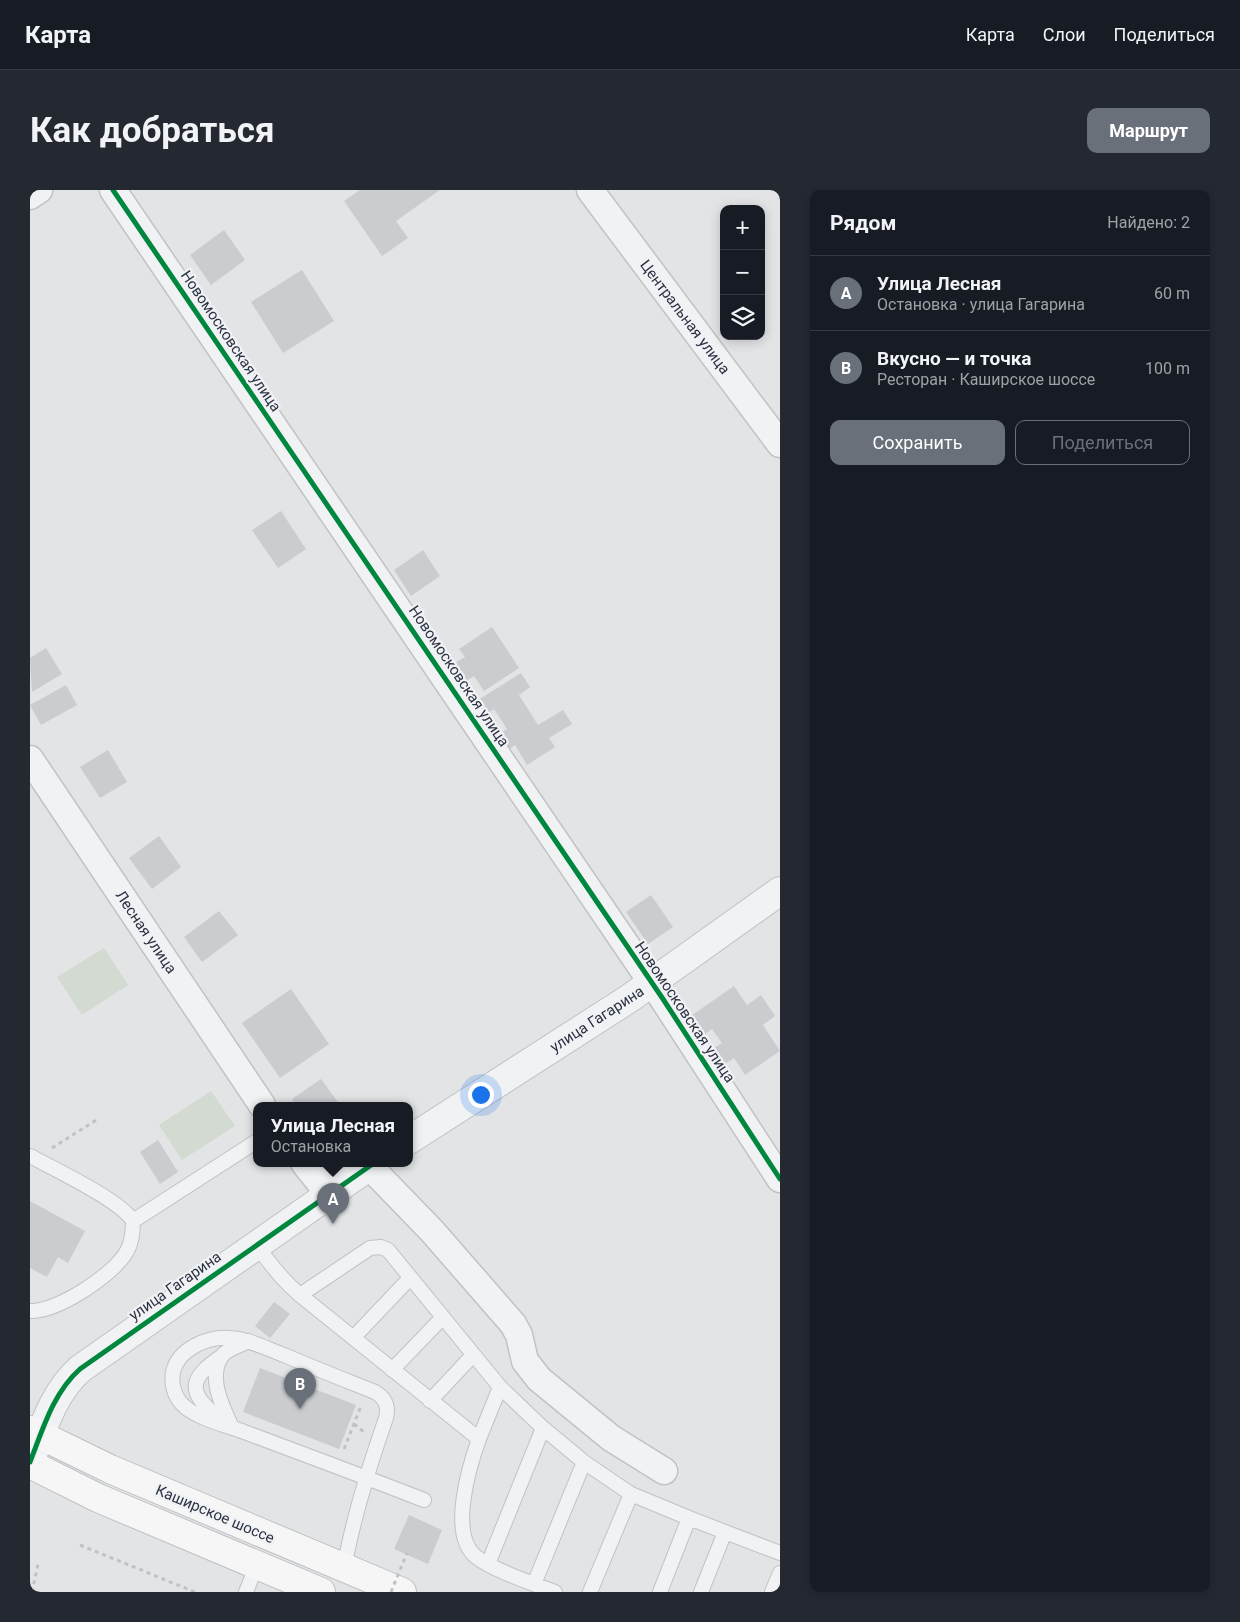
<!DOCTYPE html>
<html lang="ru">
<head>
<meta charset="utf-8">
<style>
	:root { --surface:#171b24; --page:#242831; --text:#f1f3f6; --muted:#9ea1a6; --line:#363941; --accent:#6a7079 }
	body { margin:0; font-family:Roboto,sans-serif; background:var(--page); color:var(--text) }
	.controls { position:absolute; right:15px; top:15px; display:grid; overflow:hidden; border-radius:10px; box-shadow:0 2px 12px #0003 }
	.controls button { width:45px; height:45px; display:grid; place-items:center; padding:0; border:0; border-bottom:1px solid var(--line); background:var(--surface); color:var(--text); font:25px sans-serif }
	.you { position:absolute; left:450px; top:904px; width:18px; height:18px; margin:-12px; border:4px solid #fff; border-radius:50%; background:#1a73e8; box-shadow:0 0 0 8px #1a73e833 }
	.badge { display:grid; place-items:center; width:32px; height:32px; border-radius:50%; background:var(--accent); color:#fff; font-size:16px; font-weight:700 }
	.pin { position:absolute; translate:-50% -41px; filter:drop-shadow(0 1px 2px #0008) }
	.pin::after { content:''; position:absolute; top:26px; width:18px; height:15px; background:inherit; clip-path:polygon(0 0,100% 0,50% 100%) }
	.popup { position:absolute; left:223px; top:912px; width:160px; height:65px; box-sizing:border-box; display:grid; place-content:center; border-radius:10px; background:var(--surface); filter:drop-shadow(0 1px 4px #0005); font-size:16px; white-space:nowrap; color:var(--muted) }
	.popup b { font-size:19px; color:var(--text) }
	.popup::after { content:''; position:absolute; left:50%; top:100%; margin-left:-10px; border:10px solid transparent; border-top-color:var(--surface) }
	.list { margin:0; padding:0; list-style:none }
	h2 { display:flex; justify-content:space-between; align-items:center; height:65px; margin:0; padding:0 20px; font-size:21px }
	h2 small { font-size:16px; font-weight:400; color:var(--muted) }
	.list li { display:grid; grid-template-columns:32px 1fr auto; gap:15px; align-items:center; box-sizing:border-box; height:75px; padding:0 20px; border-top:1px solid var(--line) }
	.list b { display:block; font-size:19px; white-space:nowrap }
	.list p { margin:0; font-size:16px; white-space:nowrap; color:var(--muted) }
	.list em { font-size:16px; font-style:normal; color:var(--muted) }
	.actions { display:flex; gap:10px; padding:15px 20px }
	.actions a { flex:1; padding:11px 0; border:1px solid var(--accent); border-radius:10px; text-align:center; font-size:18px; color:var(--accent) }
	.actions .main { background:var(--accent); color:#fff }
	.icon { flex:none; width:28px; height:28px; fill:none; stroke:currentColor; stroke-width:2; stroke-linecap:round; stroke-linejoin:round }
	.map { position:relative; flex:none; width:750px; height:1402px; overflow:hidden; border-radius:10px }
	header { display:flex; align-items:center; gap:30px; box-sizing:border-box; height:70px; padding:0 25px; background:var(--surface); border-bottom:1px solid var(--line) }
	header strong { font-size:24px }
	nav { display:flex; gap:28px; margin-inline-start:auto; font-size:18px }
	.intro { display:flex; align-items:center; justify-content:space-between; box-sizing:border-box; height:120px; padding:0 30px }
	h1 { margin:0; font-size:35px }
	.button { padding:12px 22px; border-radius:10px; background:var(--accent); color:#fff; font-size:18px; font-weight:700 }
	main { display:flex; gap:30px; padding:0 30px }
	aside { flex:1; background:var(--surface); border-radius:10px; box-shadow:0 2px 12px #0003 }
	.map>svg:first-child { display:block }
	.green { fill:#d3dad2 }
	.building { fill:#cacccf }
	.lines { fill:none; stroke-linecap:round; stroke-linejoin:round }
	.service-casing { stroke:#c0c2c4; stroke-width:16 }
	.minor-casing { stroke:#c0c2c4; stroke-width:29 }
	.tertiary-casing { stroke:#c0c2c4; stroke-width:30 }
	.primary-casing { stroke:#bec1c4; stroke-width:30 }
	.path { stroke:#c1c2c7; stroke-width:3; stroke-dasharray:4 4; stroke-linecap:butt }
	.service { stroke:#f1f2f4; stroke-width:14 }
	.minor { stroke:#f1f2f4; stroke-width:26 }
	.tertiary { stroke:#f1f2f4; stroke-width:28 }
	.primary { stroke:#f6f6f6; stroke-width:28 }
	.path-bridge { stroke:#c1c2c7; stroke-width:3; stroke-dasharray:4 4; stroke-linecap:butt }
	.cycleway-casing { stroke:#f0f2f6; stroke-width:8 }
	.cycleway { stroke:#00873e; stroke-width:5 }
	.labels { text-anchor:middle; stroke-width:4.5; stroke-linejoin:round; paint-order:stroke }
	.street-label { font-size:15px; fill:#2a313f; stroke:#f0f2f6 }
</style>
</head>
<body>
<header>
<strong>Карта</strong>
<nav><a>Карта</a><a>Слои</a><a>Поделиться</a></nav>
</header>
<div class="intro"><h1>Как добраться</h1><a class="button">Маршрут</a></div>
<main>
<div class="map">
<svg width="750" height="1402" viewBox="0 0 750 1402">
	<rect width="100%" height="100%" fill="#e2e4e6"/>
	<path class="green" d="M74 758 98 795 52 825 27 787Z
		M181 901 205 936 152 970 129 935Z"/>
	<path class="building" d="M330 0H410L366 31 378 48 352 66 314 11Z
		M194 40 215 70 181 95 160 65Z
		M272 80 304 131 253 163 221 112Z
		M251 321 276 359 248 378 222 340Z
		M393 360 410 386 381 406 364 380Z
		M462 437 489 478 454 501 444 486 436 491 425 473 435 467 429 459Z
		M16 458 32 484 2 502 0 468Z
		M491 483 500 497 489 505 508 535 533 520 542 534 519 548 525 557 497 575 485 555 473 563 463 548 477 539 464 519 449 529 440 515Z
		M36 495 47 515 11 535 0 515Z
		M78 560 97 592 70 608 50 577Z
		M129 646 151 677 122 699 99 668Z
		M621 705 643 737 618 754 596 722Z
		M189 721 208 745 172 772 154 747Z
		M704 796 717 815 731 805 745 826 733 835 750 861 715 885 704 868 689 878 678 862 692 853 682 839 671 847 658 828Z
		M261 799 299 854 250 888 212 833Z
		M291 889 310 915H266L262 909Z
		M128 950 148 982 130 994 110 962Z
		M0 1011 55 1041 38 1073 28 1067 17 1087 0 1078Z
		M244 1112 260 1124 240 1148 225 1136Z
		M230 1178 326 1215 309 1259 213 1222Z
		M379 1325 412 1340 398 1374 364 1359Z"/>
	<g class="lines">
		<g class="service-casing">
			<path id="service" d="M0 966C24 979 90 1010 103 1031
				M226 1054C239 1073 252 1090 270 1105L449 1249 470 1197 358 1060 351 1057 340 1058 270 1105
				M0 1121C27 1122 84 1085 97 1061 102 1052 103 1041 103 1031L227 951
				M323 1148 380 1088
				M362 1180 413 1127
				M470 1197 513 1238
				M400 1211 443 1165
				M189 1228C156 1202 159 1188 192 1166
				M202 1237C193 1218 177 1187 192 1166 197 1159 211 1155 219 1151
				M449 1249C439 1277 419 1343 445 1366 462 1380 504 1394 525 1402
				M659 1328 695 1342
				M458 1374 513 1238 554 1272 601 1304
				M314 1379C323 1327 339 1277 356 1228 359 1216 355 1208 345 1202 315 1190 284 1178 254 1165 237 1159 219 1149 200 1148 178 1146 148 1159 143 1182 141 1193 144 1206 152 1214 164 1228 199 1236 217 1243 276 1265 335 1287 394 1310
				M504 1394 554 1272
				M216 1402 226 1377
				M560 1402 601 1304 659 1328 630 1402
				M671 1402 695 1342 750 1363
				M742 1402 750 1383"/>
		</g>
		<g class="minor-casing">
			<path id="minor" d="M83 0 633 809 750 989
				M560 0 750 254
				M0 6 9 0
				M0 569 232 915
				M274 973 298 1003
				M339 976 402 1041 483 1134 489 1145 495 1171 509 1189 581 1248 634 1281"/>
		</g>
		<g class="tertiary-casing">
			<path id="tertiary" d="M379 950 600 808 750 701
				M0 1272C13 1239 23 1203 50 1179L344 973"/>
		</g>
		<g class="primary-casing">
			<path id="primary" d="M0 1240 80 1279 372 1402
				M0 1274 68 1308 291 1402"/>
		</g>
		<path class="path" d="M22 958 68 929
			M324 1234 334 1242
			M314 1259 331 1216
			M50 1355 165 1402
			M2 1402 8 1374"/>
		<use href="#service" class="service"/>
		<use href="#minor" class="minor"/>
		<use href="#tertiary" class="tertiary"/>
		<use href="#primary" class="primary"/>
		<path class="path-bridge" d="M361 1402 377 1363"/>
		<g class="cycleway-casing">
			<path id="cycleway" d="M83 0 633 809 750 989
				M0 1272C13 1239 23 1203 50 1179L344 973"/>
		</g>
		<use href="#cycleway" class="cycleway"/>
	</g>
	<g class="labels">
		<g class="street-label">
			<text transform="translate(655 127) rotate(53)" y="5">Центральная улица</text>
			<text transform="translate(201 151) rotate(56)" y="5">Новомосковская улица</text>
			<text transform="translate(429 486) rotate(56)" y="5">Новомосковская улица</text>
			<text transform="translate(116 742) rotate(56)" y="5">Лесная улица</text>
			<text transform="translate(655 822) rotate(56)" y="5">Новомосковская улица</text>
			<text transform="translate(567 829) rotate(-33)" y="5">улица Гагарина</text>
			<text transform="translate(145 1096) rotate(-35)" y="5">улица Гагарина</text>
			<text transform="translate(185 1324) rotate(23)" y="5">Каширское шоссе</text>
		</g>
	</g>
</svg>
<div class="controls">
<button>+</button>
<button>−</button>
<button><svg class="icon" aria-label="layers" viewBox="0 0 24 24"><path d="M12 4l9 5-9 5-9-5zM3 14l9 5 9-5"/></svg></button>
</div>
<div class="you"></div>
<div class="pin badge" style="left:303px;top:1034px">A</div>
<div class="popup"><b>Улица Лесная</b>Остановка</div>
<div class="pin badge" style="left:270px;top:1219px">B</div>
</div>
<aside>
<h2>Рядом<small>Найдено: 2</small></h2>
<ul class="list">
<li><span class="badge">A</span><div><b>Улица Лесная</b><p>Остановка · улица Гагарина</p></div><em>60 m</em></li>
<li><span class="badge">B</span><div><b>Вкусно — и точка</b><p>Ресторан · Каширское шоссе</p></div><em>100 m</em></li>
</ul>
<div class="actions"><a class="main">Сохранить</a><a>Поделиться</a></div>
</aside>
</main>
</body>
</html>
